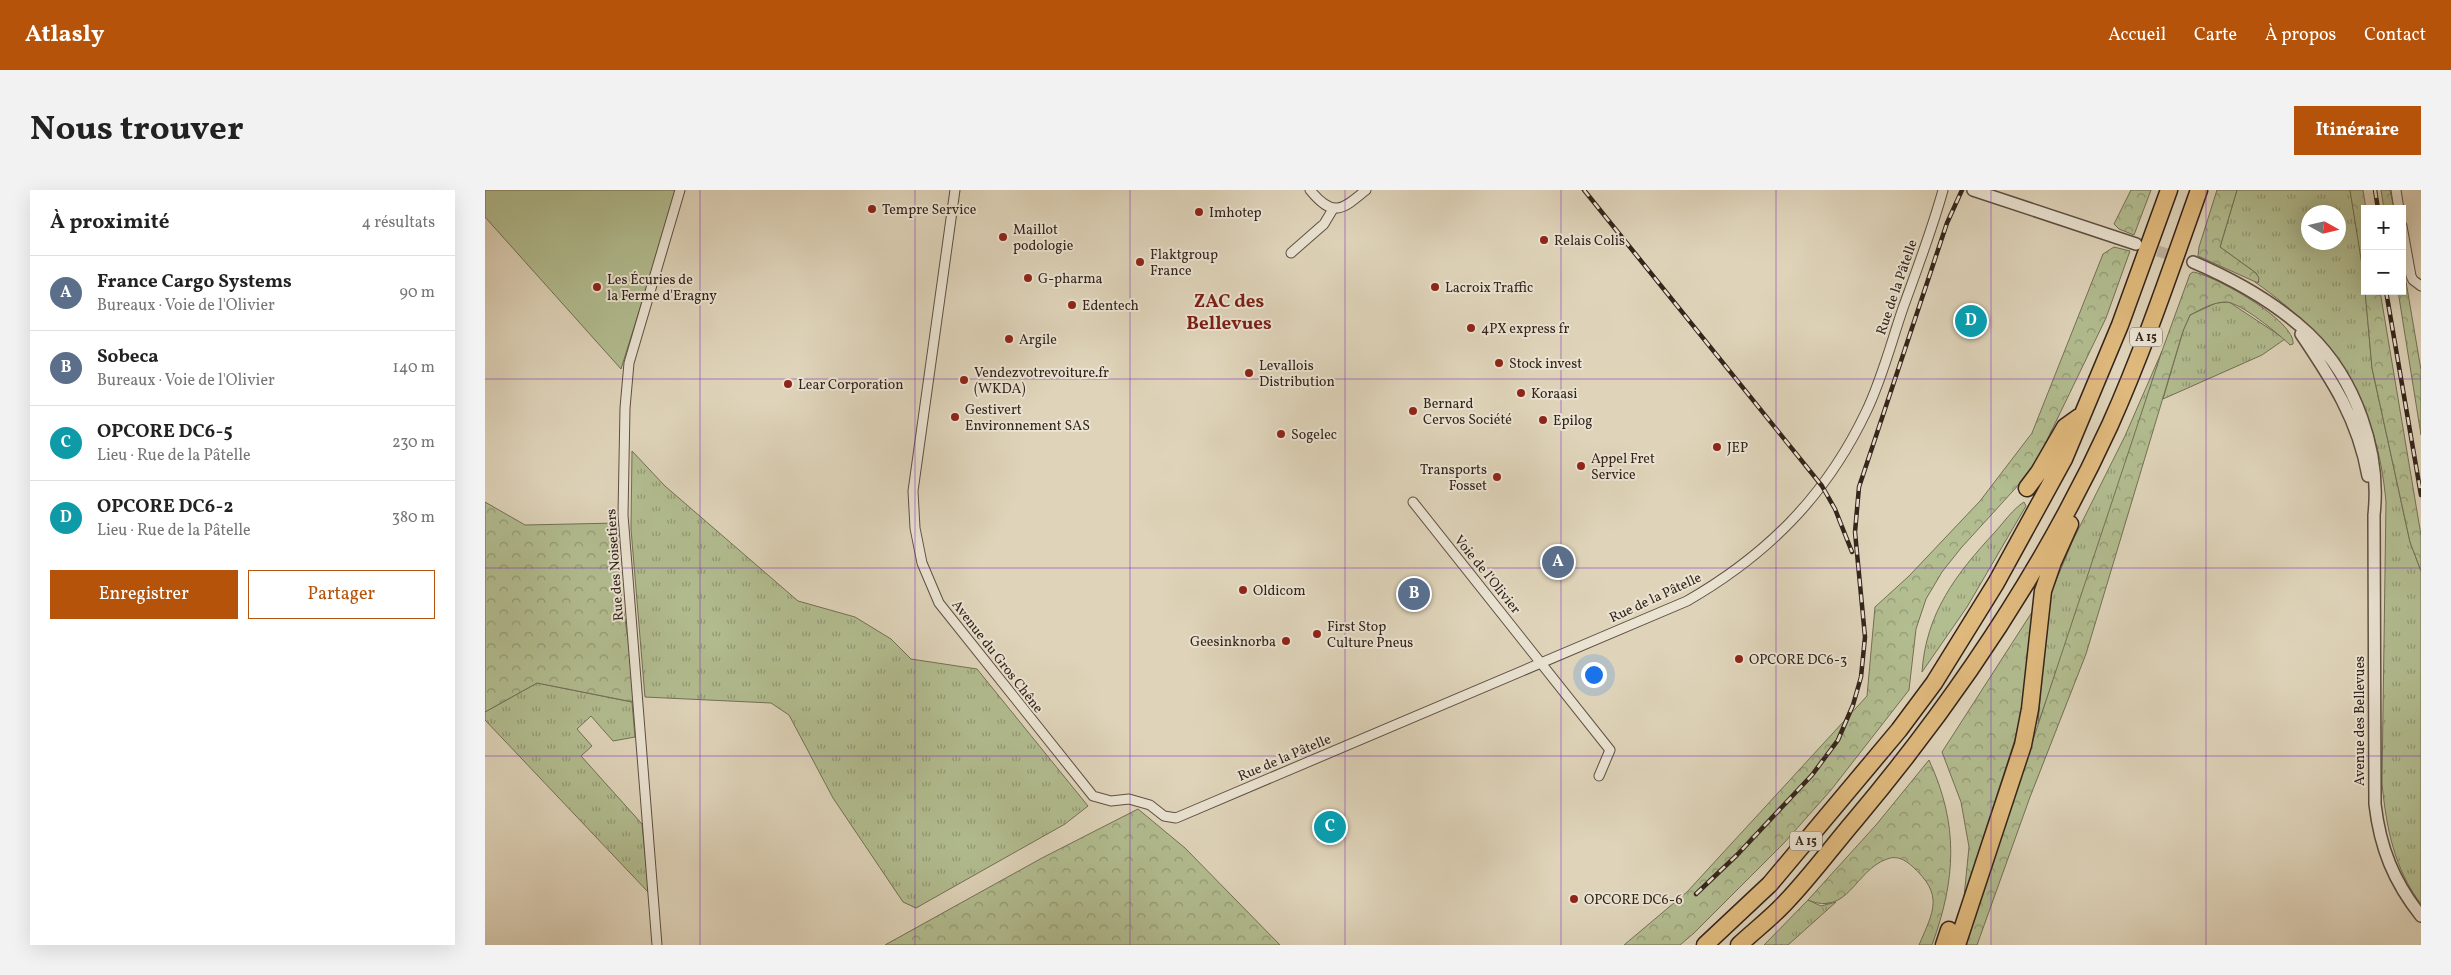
<!DOCTYPE html>
<html lang="fr">
<head>
<meta charset="utf-8">
<style>
	:root { --surface:#fff; --page:#f2f2f2; --text:#222; --muted:#767676; --line:#e0e0e0; --accent:#b45309 }
	body { margin:0; font-family:Vollkorn,serif; background:var(--page); color:var(--text) }
	.controls { position:absolute; right:15px; top:15px; display:grid; overflow:hidden; border-radius:0px; box-shadow:0 5px 20px #0002 }
	.controls button { width:45px; height:45px; display:grid; place-items:center; padding:0; border:0; border-bottom:1px solid var(--line); background:var(--surface); color:var(--text); font:25px sans-serif }
	.compass { position:absolute; left:1816px; top:15px; width:45px; height:45px; border-radius:50%; background:var(--surface); box-shadow:0 5px 20px #0002; rotate:98deg }
	.you { position:absolute; left:1108px; top:484px; width:18px; height:18px; margin:-12px; border:4px solid #fff; border-radius:50%; background:#1a73e8; box-shadow:0 0 0 8px #1a73e833 }
	.badge { display:grid; place-items:center; width:32px; height:32px; border-radius:50%; background:var(--accent); color:#fff; font-size:16px; font-weight:700 }
	.pin { position:absolute; translate:-50% -50%; border:2px solid #fff; box-shadow:0 1px 5px #0006 }
	.list { margin:0; padding:0; list-style:none }
	h2 { display:flex; justify-content:space-between; align-items:center; height:65px; margin:0; padding:0 20px; font-size:21px }
	h2 small { font-size:16px; font-weight:400; color:var(--muted) }
	.list li { display:grid; grid-template-columns:32px 1fr auto; gap:15px; align-items:center; box-sizing:border-box; height:75px; padding:0 20px; border-top:1px solid var(--line) }
	.list b { display:block; font-size:19px; white-space:nowrap }
	.list p { margin:0; font-size:16px; white-space:nowrap; color:var(--muted) }
	.list em { font-size:16px; font-style:normal; color:var(--muted) }
	.actions { display:flex; gap:10px; padding:15px 20px }
	.actions a { flex:1; padding:11px 0; border:1px solid var(--accent); border-radius:0px; text-align:center; font-size:18px; color:var(--accent) }
	.actions .main { background:var(--accent); color:#fff }
	.map { position:relative; flex:none; width:1936px; height:755px; overflow:hidden; border-radius:0px }
	header { display:flex; align-items:center; gap:30px; box-sizing:border-box; height:70px; padding:0 25px; background:var(--accent); color:#fff }
	header strong { font-size:24px }
	nav { display:flex; gap:28px; margin-inline-start:auto; font-size:18px }
	.intro { display:flex; align-items:center; justify-content:space-between; box-sizing:border-box; height:120px; padding:0 30px }
	h1 { margin:0; font-size:35px }
	.button { padding:12px 22px; border-radius:0px; background:var(--accent); color:#fff; font-size:18px; font-weight:700 }
	main { display:flex; gap:30px; padding:0 30px }
	aside { flex:1; background:var(--surface); border-radius:0px; box-shadow:0 5px 20px #0002 }
	.map>svg:first-child { display:block }
	.grass { fill:url(#grass-tufts); stroke:#737056; fill-rule:evenodd }
	.forest { fill:url(#forest-crowns); stroke:#737056 }
	.pitch { fill:#b2bd90; stroke:#737056 }
	.lines { fill:none; stroke-linecap:round; stroke-linejoin:round }
	.tertiary-tunnel { stroke:#bdb19a; stroke-width:11; stroke-dasharray:11 5.5; stroke-linecap:butt }
	.minor-casing { stroke:#5f5043; stroke-width:11 }
	.tertiary-casing { stroke:#5f5043; stroke-width:14 }
	.motorway-casing { stroke:#34241b; stroke-width:19 }
	.minor { stroke:#eae3d2; stroke-width:9 }
	.tertiary { stroke:#eae3d2; stroke-width:11 }
	.motorway { stroke:#e0ba7d; stroke-width:16 }
	.rail-casing { stroke:#34241b; stroke-width:4.5 }
	.rail { stroke:#eae3d2; stroke-width:2.5; stroke-dasharray:8; stroke-linecap:butt }
	.grid { fill:none; stroke:#7b2cbf; stroke-width:1; stroke-opacity:0.55 }
	.poi-dot { fill:#8f2418; stroke:#eae3d2; stroke-width:2 }
	.labels { text-anchor:middle; stroke-width:4; stroke-linejoin:round; paint-order:stroke }
	.shield { fill:#eae3d2; stroke:#6b5d52; stroke-width:1 }
	.shield-label { font-size:12px; font-weight:bold; fill:#34241b }
	.poi-label { font-size:14px; fill:#34241b; stroke:#eae3d2; text-anchor:start }
	.street-label { font-size:14px; fill:#34241b; stroke:#eae3d2 }
	.district-label { font-size:19px; font-weight:bold; fill:#7a1f14; stroke:#eae3d2 }
</style>
</head>
<body>
<header>
<strong>Atlasly</strong>
<nav><a>Accueil</a><a>Carte</a><a>À propos</a><a>Contact</a></nav>
</header>
<div class="intro"><h1>Nous trouver</h1><a class="button">Itinéraire</a></div>
<main>
<aside>
<h2>À proximité<small>4 résultats</small></h2>
<ul class="list">
<li><span class="badge" style="background:#5c6f8a">A</span><div><b>France Cargo Systems</b><p>Bureaux · Voie de l'Olivier</p></div><em>90 m</em></li>
<li><span class="badge" style="background:#5c6f8a">B</span><div><b>Sobeca</b><p>Bureaux · Voie de l'Olivier</p></div><em>140 m</em></li>
<li><span class="badge" style="background:#0f9aa8">C</span><div><b>OPCORE DC6-5</b><p>Lieu · Rue de la Pâtelle</p></div><em>230 m</em></li>
<li><span class="badge" style="background:#0f9aa8">D</span><div><b>OPCORE DC6-2</b><p>Lieu · Rue de la Pâtelle</p></div><em>380 m</em></li>
</ul>
<div class="actions"><a class="main">Enregistrer</a><a>Partager</a></div>
</aside>
<div class="map">
<svg width="1936" height="755" viewBox="0 0 1936 755">
	<defs>
		<pattern id="grass-tufts" width="24" height="20" patternUnits="userSpaceOnUse" patternTransform="scale(1.25)"><rect width="24" height="20" fill="#b2bd90"/><path d="M3 7l-1-3M5 7V3M7 7l1-3M15 17l-1-3M17 17v-4M19 17l1-3" fill="none" stroke="#929975"/></pattern>
		<pattern id="forest-crowns" width="20" height="18" patternUnits="userSpaceOnUse" patternTransform="scale(1.25)"><rect width="20" height="18" fill="#b2bd90"/><path d="M2 6a3 3 0 1 1 6 0M12 15a3 3 0 1 1 6 0" fill="none" stroke="#929975"/></pattern>
	</defs>
	<rect width="100%" height="100%" fill="#dfd4ba"/>
	<filter id="stains"><feTurbulence type="fractalNoise" baseFrequency=".004" numOctaves="4"/><feColorMatrix values="0 0 0 0 .2 0 0 0 0 .09 0 0 0 0 .02 0 0 0 .5 -.17"/></filter>
	<radialGradient id="worn" r=".72"><stop offset=".6" stop-color="#630" stop-opacity="0"/><stop offset="1" stop-color="#630" stop-opacity=".3"/></radialGradient>
	<path class="grass" d="M1752 0H1865L1878 75 1887 178 1925 352 1936 381V714C1909 679 1901 636 1897 593L1901 312C1892 212 1851 149 1770 92H1774L1771 83 1735 57ZM1824 22H1854V52H1824Z
		M1744 112 1800 149 1777 165 1678 209 1698 141 1705 125 1731 113Z
		M1677 161 1597 408 1553 534 1562 421 1567 400 1588 350 1640 246Z
		M147 261 180 296 313 411 370 427 406 449 426 469 492 479 603 616 580 634 431 718 418 712 348 608 304 525 286 513 160 507 146 339Z
		M1539 312 1541 316 1482 417 1437 482C1441 423 1471 384 1510 342 1519 332 1528 319 1539 312Z
		M52 493 147 512 150 547 128 551 106 526 92 539 107 556 96 566 157 634 164 703 0 530V522Z
		M1323 710 1336 716 1351 712 1303 755H1279Z"/>
	<path class="forest" d="M1646 0H1666L1649 45 1634 39 1629 34Z
		M1732 0H1752L1735 57 1771 83 1774 88 1773 93 1713 66 1714 57Z
		M1865 0H1878L1881 19 1880 94Z
		M1896 0H1905L1909 19H1899Z
		M1629 57 1645 61 1621 128 1548 279 1476 358 1457 382 1441 409 1431 439 1424 500 1346 600 1299 653 1209 743 1195 755H1139L1202 702 1382 506 1390 417 1424 386 1495 311 1547 243 1618 64Z
		M1917 68 1936 180V245L1913 101H1917Z
		M1708 82C1729 85 1811 131 1808 154L1805 155C1795 145 1755 112 1741 112 1728 112 1717 119 1705 125L1698 141 1601 464 1545 607 1492 755H1480L1677 161 1705 84Z
		M1880 101H1895L1936 345V381L1925 352 1887 178Z
		M0 312 40 335 133 333 134 391 153 513 52 493 0 522Z
		M1549 419 1539 510 1530 549 1479 707 1484 657 1476 612 1457 562Z
		M1444 570C1474 635 1471 689 1447 755H1434C1449 720 1459 705 1427 676 1420 670 1412 665 1402 669 1370 680 1363 727 1323 710L1391 635Z
		M653 619 700 658 795 755H400L557 668Z"/>
	<path class="pitch" d="M0 0H192L136 179 0 27Z"/>
	<g class="lines">
		<path class="tertiary-tunnel" d="M1657 56 1708 72"/>
		<g class="minor-casing">
			<path id="minor" d="M470 0 428 301 430 338 437 373 454 413 608 606 626 611 644 609 665 615 679 626 691 628 1202 411C1282 365 1341 306 1381 222 1397 189 1406 153 1418 118 1432 79 1447 40 1458 0
				M825 0C848 28 857 20 881 0
				M1911 0 1914 19
				M1917 36 1926 86 1928 90 1936 96
				M806 63 839 34 848 19
				M928 312 1125 560 1114 586
				M172 755 138 325 140 218 144 173 195 0"/>
		</g>
		<g class="tertiary-casing">
			<path id="tertiary" d="M1488 0 1651 54
				M1708 72C1750 90 1791 113 1824 144 1871 189 1896 262 1889 325L1890 614C1895 658 1909 692 1936 726
				M1816 144C1847 190 1873 229 1883 286"/>
		</g>
		<g class="motorway-casing">
			<path id="motorway" d="M1542 298 1554 282 1580 237 1594 227
				M1220 755 1285 694 1414 540 1449 493 1511 393 1579 269 1635 135 1684 0
				M1254 755C1269 741 1286 728 1300 713 1325 687 1347 657 1370 630 1470 511 1560 377 1625 235 1659 159 1686 79 1714 0
				M1459 755 1464 740
				M1472 755 1538 555 1545 519 1558 401 1568 372 1585 334"/>
		</g>
		<use href="#minor" class="minor"/>
		<use href="#tertiary" class="tertiary"/>
		<use href="#motorway" class="motorway"/>
		<g class="rail-casing">
			<path id="rail" d="M1099 0 1337 296 1350 319 1367 362
				M1890 0 1893 19
				M1901 101 1936 305
				M1211 704 1252 665 1327 585 1353 550 1368 515 1376 487 1380 447 1370 342 1374 297 1462 33 1477 0"/>
		</g>
		<use href="#rail" class="rail"/>
	</g>
	<path class="grid" d="M215 0V755M430 0V755M645 0V755M860 0V755M1076 0V755M1291 0V755M1506 0V755M1721 0V755M0 189H1936M0 378H1936M0 566H1936"/>
	<g class="poi-dot">
		<circle cx="387" cy="19" r="5"/>
		<circle cx="714" cy="22" r="5"/>
		<circle cx="518" cy="47" r="5"/>
		<circle cx="1059" cy="50" r="5"/>
		<circle cx="655" cy="72" r="5"/>
		<circle cx="543" cy="88" r="5"/>
		<circle cx="112" cy="97" r="5"/>
		<circle cx="950" cy="97" r="5"/>
		<circle cx="587" cy="115" r="5"/>
		<circle cx="986" cy="138" r="5"/>
		<circle cx="524" cy="149" r="5"/>
		<circle cx="1014" cy="173" r="5"/>
		<circle cx="764" cy="183" r="5"/>
		<circle cx="479" cy="190" r="5"/>
		<circle cx="303" cy="194" r="5"/>
		<circle cx="1036" cy="203" r="5"/>
		<circle cx="928" cy="221" r="5"/>
		<circle cx="470" cy="227" r="5"/>
		<circle cx="1058" cy="230" r="5"/>
		<circle cx="796" cy="244" r="5"/>
		<circle cx="1232" cy="257" r="5"/>
		<circle cx="1096" cy="276" r="5"/>
		<circle cx="1012" cy="287" r="5"/>
		<circle cx="758" cy="400" r="5"/>
		<circle cx="832" cy="444" r="5"/>
		<circle cx="801" cy="451" r="5"/>
		<circle cx="1254" cy="469" r="5"/>
		<circle cx="1089" cy="709" r="5"/>
	</g>
	<g class="labels">
		<g class="shield">
			<rect x="1645" y="137.5" width="32" height="19" rx="4"/>
			<rect x="1305" y="641.5" width="32" height="19" rx="4"/>
		</g>
		<g class="shield-label">
			<text x="1661" y="151">A 15</text>
			<text x="1321" y="655">A 15</text>
		</g>
		<g class="poi-label">
			<text x="397" y="24">Tempre Service</text>
			<text x="724" y="27">Imhotep</text>
			<text x="528" y="44">Maillot<tspan x="528" dy="16">podologie</tspan></text>
			<text x="1069" y="55">Relais Colis</text>
			<text x="665" y="69">Flaktgroup<tspan x="665" dy="16">France</tspan></text>
			<text x="553" y="93">G-pharma</text>
			<text x="122" y="94">Les Écuries de<tspan x="122" dy="16">la Ferme d'Eragny</tspan></text>
			<text x="960" y="102">Lacroix Traffic</text>
			<text x="597" y="120">Edentech</text>
			<text x="996" y="143">4PX express fr</text>
			<text x="534" y="154">Argile</text>
			<text x="1024" y="178">Stock invest</text>
			<text x="774" y="180">Levallois<tspan x="774" dy="16">Distribution</tspan></text>
			<text x="489" y="187">Vendezvotrevoiture.fr<tspan x="489" dy="16">(WKDA)</tspan></text>
			<text x="313" y="199">Lear Corporation</text>
			<text x="1046" y="208">Koraasi</text>
			<text x="938" y="218">Bernard<tspan x="938" dy="16">Cervos Société</tspan></text>
			<text x="480" y="224">Gestivert<tspan x="480" dy="16">Environnement SAS</tspan></text>
			<text x="1068" y="235">Epilog</text>
			<text x="806" y="249">Sogelec</text>
			<text x="1242" y="262">JEP</text>
			<text x="1106" y="273">Appel Fret<tspan x="1106" dy="16">Service</tspan></text>
			<text x="1002" y="284" text-anchor="end">Transports<tspan x="1002" dy="16">Fosset</tspan></text>
			<text x="768" y="405">Oldicom</text>
			<text x="842" y="441">First Stop<tspan x="842" dy="16">Culture Pneus</tspan></text>
			<text x="791" y="456" text-anchor="end">Geesinknorba</text>
			<text x="1264" y="474">OPCORE DC6-3</text>
			<text x="1099" y="714">OPCORE DC6-6</text>
		</g>
		<g class="street-label">
			<text transform="translate(1411 97) rotate(-71)" y="5">Rue de la Pâtelle</text>
			<text transform="translate(129 375) rotate(-94)" y="5">Rue des Noisetiers</text>
			<text transform="translate(1003 384) rotate(51)" y="5">Voie de l'Olivier</text>
			<text transform="translate(1170 407) rotate(-25)" y="5">Rue de la Pâtelle</text>
			<text transform="translate(513 466) rotate(52)" y="5">Avenue du Gros Chêne</text>
			<text transform="translate(1874 531) rotate(-90)" y="5">Avenue des Bellevues</text>
			<text transform="translate(799 567) rotate(-23)" y="5">Rue de la Pâtelle</text>
		</g>
		<g class="district-label">
			<text x="744" y="117">ZAC des<tspan x="744" dy="22">Bellevues</tspan></text>
		</g>
	</g>
	<rect width="100%" height="100%" filter="url(#stains)"/>
	<rect width="100%" height="100%" fill="url(#worn)"/>
</svg>
<div class="controls">
<button>+</button>
<button>−</button>
</div>
<svg class="compass" viewBox="-18 -18 36 36"><path d="M0-13l5 13h-10z" fill="#e53935"/><path d="M0 13l5-13h-10z" fill="#767676"/></svg>
<div class="you"></div>
<div class="pin badge" style="left:1073px;top:372px;background:#5c6f8a">A</div>
<div class="pin badge" style="left:929px;top:404px;background:#5c6f8a">B</div>
<div class="pin badge" style="left:845px;top:637px;background:#0f9aa8">C</div>
<div class="pin badge" style="left:1486px;top:131px;background:#0f9aa8">D</div>
</div>
</main>
</body>
</html>
